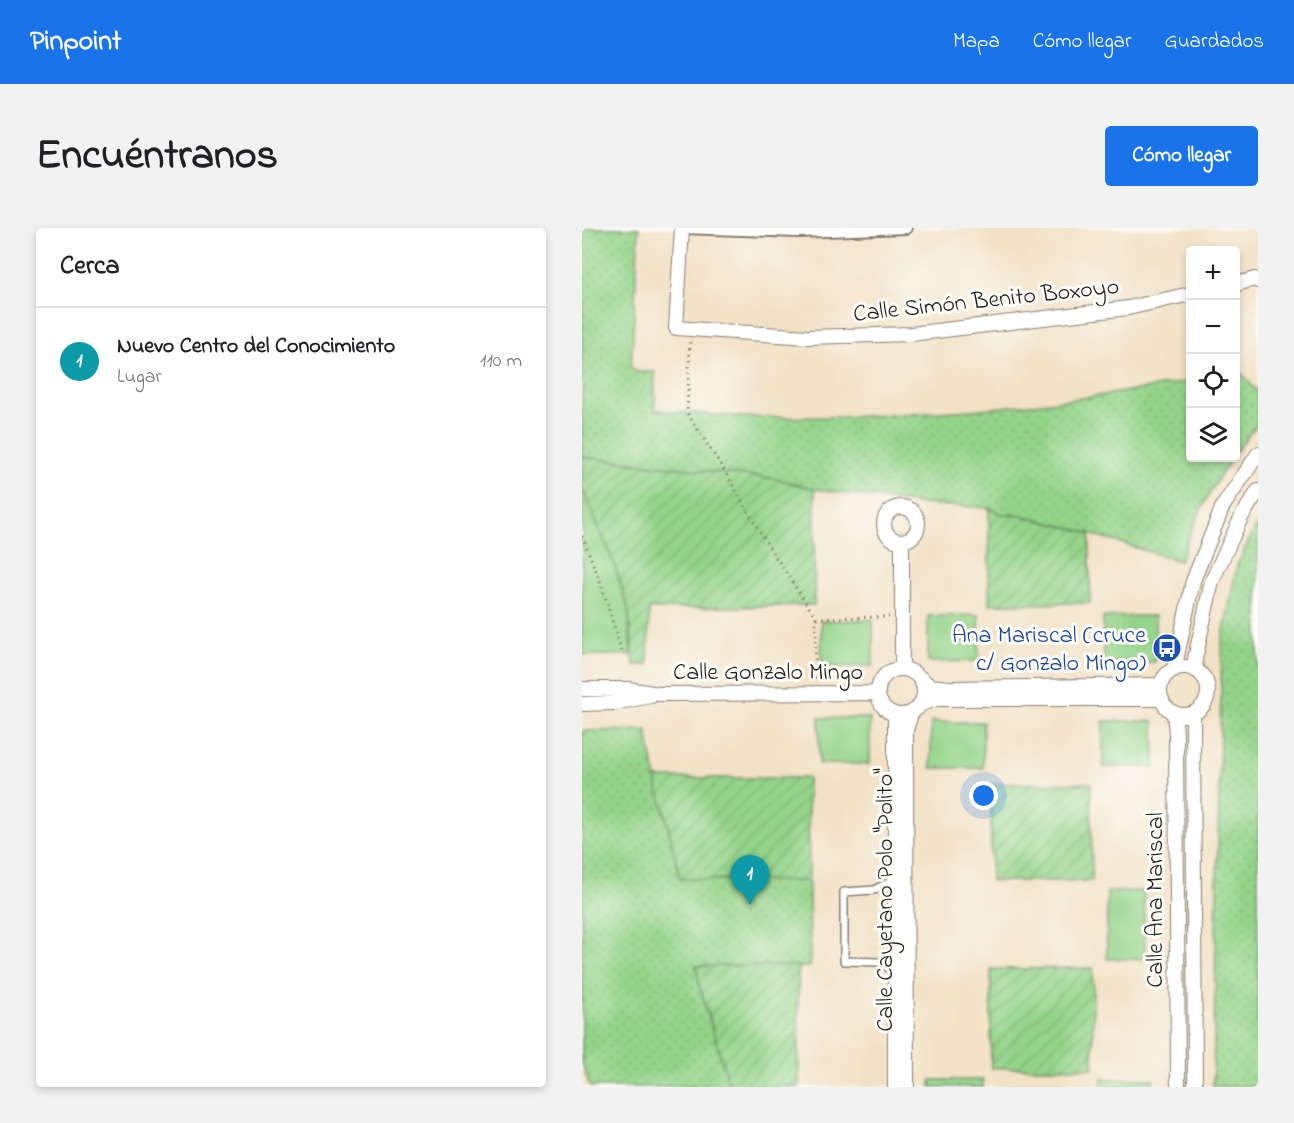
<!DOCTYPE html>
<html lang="es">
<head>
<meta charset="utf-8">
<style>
	:root { --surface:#fff; --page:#f2f2f2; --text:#202124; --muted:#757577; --line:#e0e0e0; --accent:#1a73e8 }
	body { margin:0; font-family:"Indie Flower",sans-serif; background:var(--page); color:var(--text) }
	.controls { position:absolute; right:18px; top:18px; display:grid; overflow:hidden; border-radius:6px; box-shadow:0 3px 9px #0003 }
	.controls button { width:54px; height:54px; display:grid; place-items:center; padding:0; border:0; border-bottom:2px solid var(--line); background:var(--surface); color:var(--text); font:30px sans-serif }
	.you { position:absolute; left:402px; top:568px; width:21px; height:21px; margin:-15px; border:4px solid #fff; border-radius:50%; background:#1a73e8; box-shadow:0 0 0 9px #1a73e833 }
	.badge { display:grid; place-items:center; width:39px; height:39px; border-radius:50%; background:var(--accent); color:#fff; font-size:20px; font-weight:700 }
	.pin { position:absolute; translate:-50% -50px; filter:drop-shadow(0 2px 3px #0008) }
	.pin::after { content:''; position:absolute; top:32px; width:21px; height:18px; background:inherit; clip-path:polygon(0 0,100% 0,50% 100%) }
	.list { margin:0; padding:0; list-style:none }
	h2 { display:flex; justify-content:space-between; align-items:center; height:78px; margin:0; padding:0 24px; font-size:26px }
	h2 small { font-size:20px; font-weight:400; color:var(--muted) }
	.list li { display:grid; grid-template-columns:39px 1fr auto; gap:18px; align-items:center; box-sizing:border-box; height:108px; padding:0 24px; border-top:2px solid var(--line) }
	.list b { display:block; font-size:22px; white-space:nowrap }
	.list p { margin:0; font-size:20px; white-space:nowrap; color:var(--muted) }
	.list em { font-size:20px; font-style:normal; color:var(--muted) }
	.icon { flex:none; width:33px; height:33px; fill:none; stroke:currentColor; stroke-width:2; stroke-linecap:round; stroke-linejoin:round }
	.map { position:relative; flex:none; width:676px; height:859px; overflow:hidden; border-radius:6px }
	header { display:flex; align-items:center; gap:36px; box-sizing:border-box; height:84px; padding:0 30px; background:var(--accent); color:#fff }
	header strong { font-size:28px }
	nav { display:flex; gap:33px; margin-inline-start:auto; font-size:21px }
	.intro { display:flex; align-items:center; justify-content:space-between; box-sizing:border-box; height:144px; padding:0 36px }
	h1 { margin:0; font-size:42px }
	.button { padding:15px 27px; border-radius:6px; background:var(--accent); color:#fff; font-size:21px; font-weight:700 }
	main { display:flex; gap:36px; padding:0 36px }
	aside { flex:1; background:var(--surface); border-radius:6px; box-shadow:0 3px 9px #0003 }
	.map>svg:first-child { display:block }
	.grass { fill:url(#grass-dots); stroke:#587853; stroke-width:1.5 }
	.park { fill:#94d48a; stroke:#587853; stroke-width:1.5 }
	.garden { fill:url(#garden-furrows); stroke:#587853; stroke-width:1.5 }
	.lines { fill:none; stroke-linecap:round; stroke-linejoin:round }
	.service-casing { stroke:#877e70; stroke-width:10 }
	.pedestrian-casing { stroke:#877e70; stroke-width:14 }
	.minor-casing { stroke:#877e70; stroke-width:16 }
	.path { stroke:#877e70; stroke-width:3; stroke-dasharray:1.5 4.5; stroke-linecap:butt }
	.service { stroke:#fff; stroke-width:7 }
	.pedestrian { stroke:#fff; stroke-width:10 }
	.minor { stroke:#fff; stroke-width:14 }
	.labels { text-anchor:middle; stroke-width:6; stroke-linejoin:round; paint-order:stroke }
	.street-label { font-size:24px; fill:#1c1c1c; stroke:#fdfcf7 }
	.transit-label { font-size:24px; fill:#164399; stroke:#fdfcf7; text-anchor:end }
</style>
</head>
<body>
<header>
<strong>Pinpoint</strong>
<nav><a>Mapa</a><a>Cómo llegar</a><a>Guardados</a></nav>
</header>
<div class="intro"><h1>Encuéntranos</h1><a class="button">Cómo llegar</a></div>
<main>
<aside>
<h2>Cerca<small></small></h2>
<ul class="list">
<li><span class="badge" style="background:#0f9aa8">1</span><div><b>Nuevo Centro del Conocimiento</b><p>Lugar</p></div><em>110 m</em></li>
</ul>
</aside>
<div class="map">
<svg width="676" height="859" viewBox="0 0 676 859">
	<defs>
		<pattern id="grass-dots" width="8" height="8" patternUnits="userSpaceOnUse" patternTransform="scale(1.5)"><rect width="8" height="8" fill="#94d48a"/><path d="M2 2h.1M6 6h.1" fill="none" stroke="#7fb576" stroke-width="1.8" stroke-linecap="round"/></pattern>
		<pattern id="garden-furrows" width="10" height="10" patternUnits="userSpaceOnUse" patternTransform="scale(1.5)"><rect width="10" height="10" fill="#94d48a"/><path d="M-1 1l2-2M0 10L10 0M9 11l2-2" fill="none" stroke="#7fb576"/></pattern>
	</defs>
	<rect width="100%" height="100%" fill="#fdfcf7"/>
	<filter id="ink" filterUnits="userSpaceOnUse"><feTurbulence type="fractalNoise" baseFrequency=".0167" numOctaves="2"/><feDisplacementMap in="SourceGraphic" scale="12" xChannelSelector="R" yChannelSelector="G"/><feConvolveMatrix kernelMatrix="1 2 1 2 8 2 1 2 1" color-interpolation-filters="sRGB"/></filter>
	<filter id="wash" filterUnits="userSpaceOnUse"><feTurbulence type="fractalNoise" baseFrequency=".008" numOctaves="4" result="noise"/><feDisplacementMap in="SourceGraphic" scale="24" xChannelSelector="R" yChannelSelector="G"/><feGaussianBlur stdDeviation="1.35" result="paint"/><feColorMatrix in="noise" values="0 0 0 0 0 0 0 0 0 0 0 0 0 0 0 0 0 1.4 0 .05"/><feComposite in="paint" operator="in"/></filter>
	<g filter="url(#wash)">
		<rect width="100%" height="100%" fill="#f2e1c5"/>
		<path class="grass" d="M0 0H57L49 140 55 144H73V182C104 184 136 188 168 189 314 192 465 179 608 153V230H650C628 261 610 296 598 333L489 300 440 288 418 286 407 280 338 276 233 261 194 251 0 229Z
			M658 143 676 165V195L654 224V144Z
			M676 294V859H631L640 412 655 337Z
			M65 502C72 552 88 601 98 651L227 653 228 739 114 738 118 760 148 859H8L0 834V503Z"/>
		<path class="park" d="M0 261 32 335 46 380 49 427H0Z
			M397 387V433L346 434V388Z
			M573 388V434L522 435 521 389Z
			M291 392V438L240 439 239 393Z
			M237 490H288V536H237Z
			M521 493H572L573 539H521Z
			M349 494H401V540H349Z
			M562 663 563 731H525V664Z
			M520 851H571V859H520Z
			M349 852H401V859H349Z"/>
		<path class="garden" d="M0 229 194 251 233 261 232 377 67 381 66 437H52L46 380 32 335 0 261Z
			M407 280 418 286 439 288 508 305V375L407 376Z
			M73 550H226L227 653 98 651 84 589Z
			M509 555 510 653H409V556Z
			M114 738H216L217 859H148L118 760Z
			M511 740V840H409V741Z"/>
	</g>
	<g filter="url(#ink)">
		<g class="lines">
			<g class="service-casing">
				<path id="service" d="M313 744 297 734 262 733V664L292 662 313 651"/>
			</g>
			<g class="pedestrian-casing">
				<path id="pedestrian" d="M100 0 217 4 324 0"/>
			</g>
			<g class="minor-casing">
				<path id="minor" d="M100 0 94 100 226 109 329 106 546 80 608 66
					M654 56 673 51 676 53
					M302 296a17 17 0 1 1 34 0a17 17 0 1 1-34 0Z
					M578 463a24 24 0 1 1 48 0a24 24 0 1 1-48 0Z
					M296 464a23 23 0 1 1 46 0a23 23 0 1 1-46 0Z
					M320 441V313
					M592 442 611 353 641 278 676 226
					M614 442 613 431 630 353 660 288 676 263
					M337 449 348 458 367 460 579 457
					M0 461H46L77 466 296 465
					M0 476 32 475 69 468
					M339 476 354 471H580
					M592 485 594 505 596 859
					M611 486 613 859
					M313 859V487
					M325 859 324 502 329 486"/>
			</g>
			<path class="path" d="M108 114 105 185 140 239 182 311 234 390 233 451
				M0 308 18 353 41 427
				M234 390 307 389"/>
			<use href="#service" class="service"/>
			<use href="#pedestrian" class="pedestrian"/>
			<use href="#minor" class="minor"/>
		</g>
	</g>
	<defs>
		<g id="bus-disc" transform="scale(1.5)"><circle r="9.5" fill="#1a4fb4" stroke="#fdfcf7"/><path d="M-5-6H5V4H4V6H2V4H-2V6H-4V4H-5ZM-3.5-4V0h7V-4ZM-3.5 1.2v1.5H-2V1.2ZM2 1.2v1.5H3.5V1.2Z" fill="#fff"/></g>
	</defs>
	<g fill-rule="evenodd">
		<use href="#bus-disc" x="585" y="420"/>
	</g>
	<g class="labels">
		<g class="street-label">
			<text transform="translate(404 71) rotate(-6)" y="8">Calle Simón Benito Boxoyo</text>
			<text x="186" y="451">Calle Gonzalo Mingo</text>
			<text transform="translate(302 672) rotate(-90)" y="8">Calle Cayetano Polo "Polito"</text>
			<text transform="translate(572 672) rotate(-90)" y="8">Calle Ana Mariscal</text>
		</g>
		<g class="transit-label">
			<text x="564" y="414">Ana Mariscal (cruce<tspan x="564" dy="28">c/ Gonzalo Mingo)</tspan></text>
		</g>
	</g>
</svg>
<div class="controls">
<button>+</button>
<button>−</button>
<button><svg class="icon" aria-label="locate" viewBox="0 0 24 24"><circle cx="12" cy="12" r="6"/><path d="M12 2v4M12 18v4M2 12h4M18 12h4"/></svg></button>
<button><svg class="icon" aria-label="layers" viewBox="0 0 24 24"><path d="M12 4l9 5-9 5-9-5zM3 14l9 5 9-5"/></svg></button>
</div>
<div class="you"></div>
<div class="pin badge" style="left:168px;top:677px;background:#0f9aa8">1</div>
</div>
</main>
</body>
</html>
